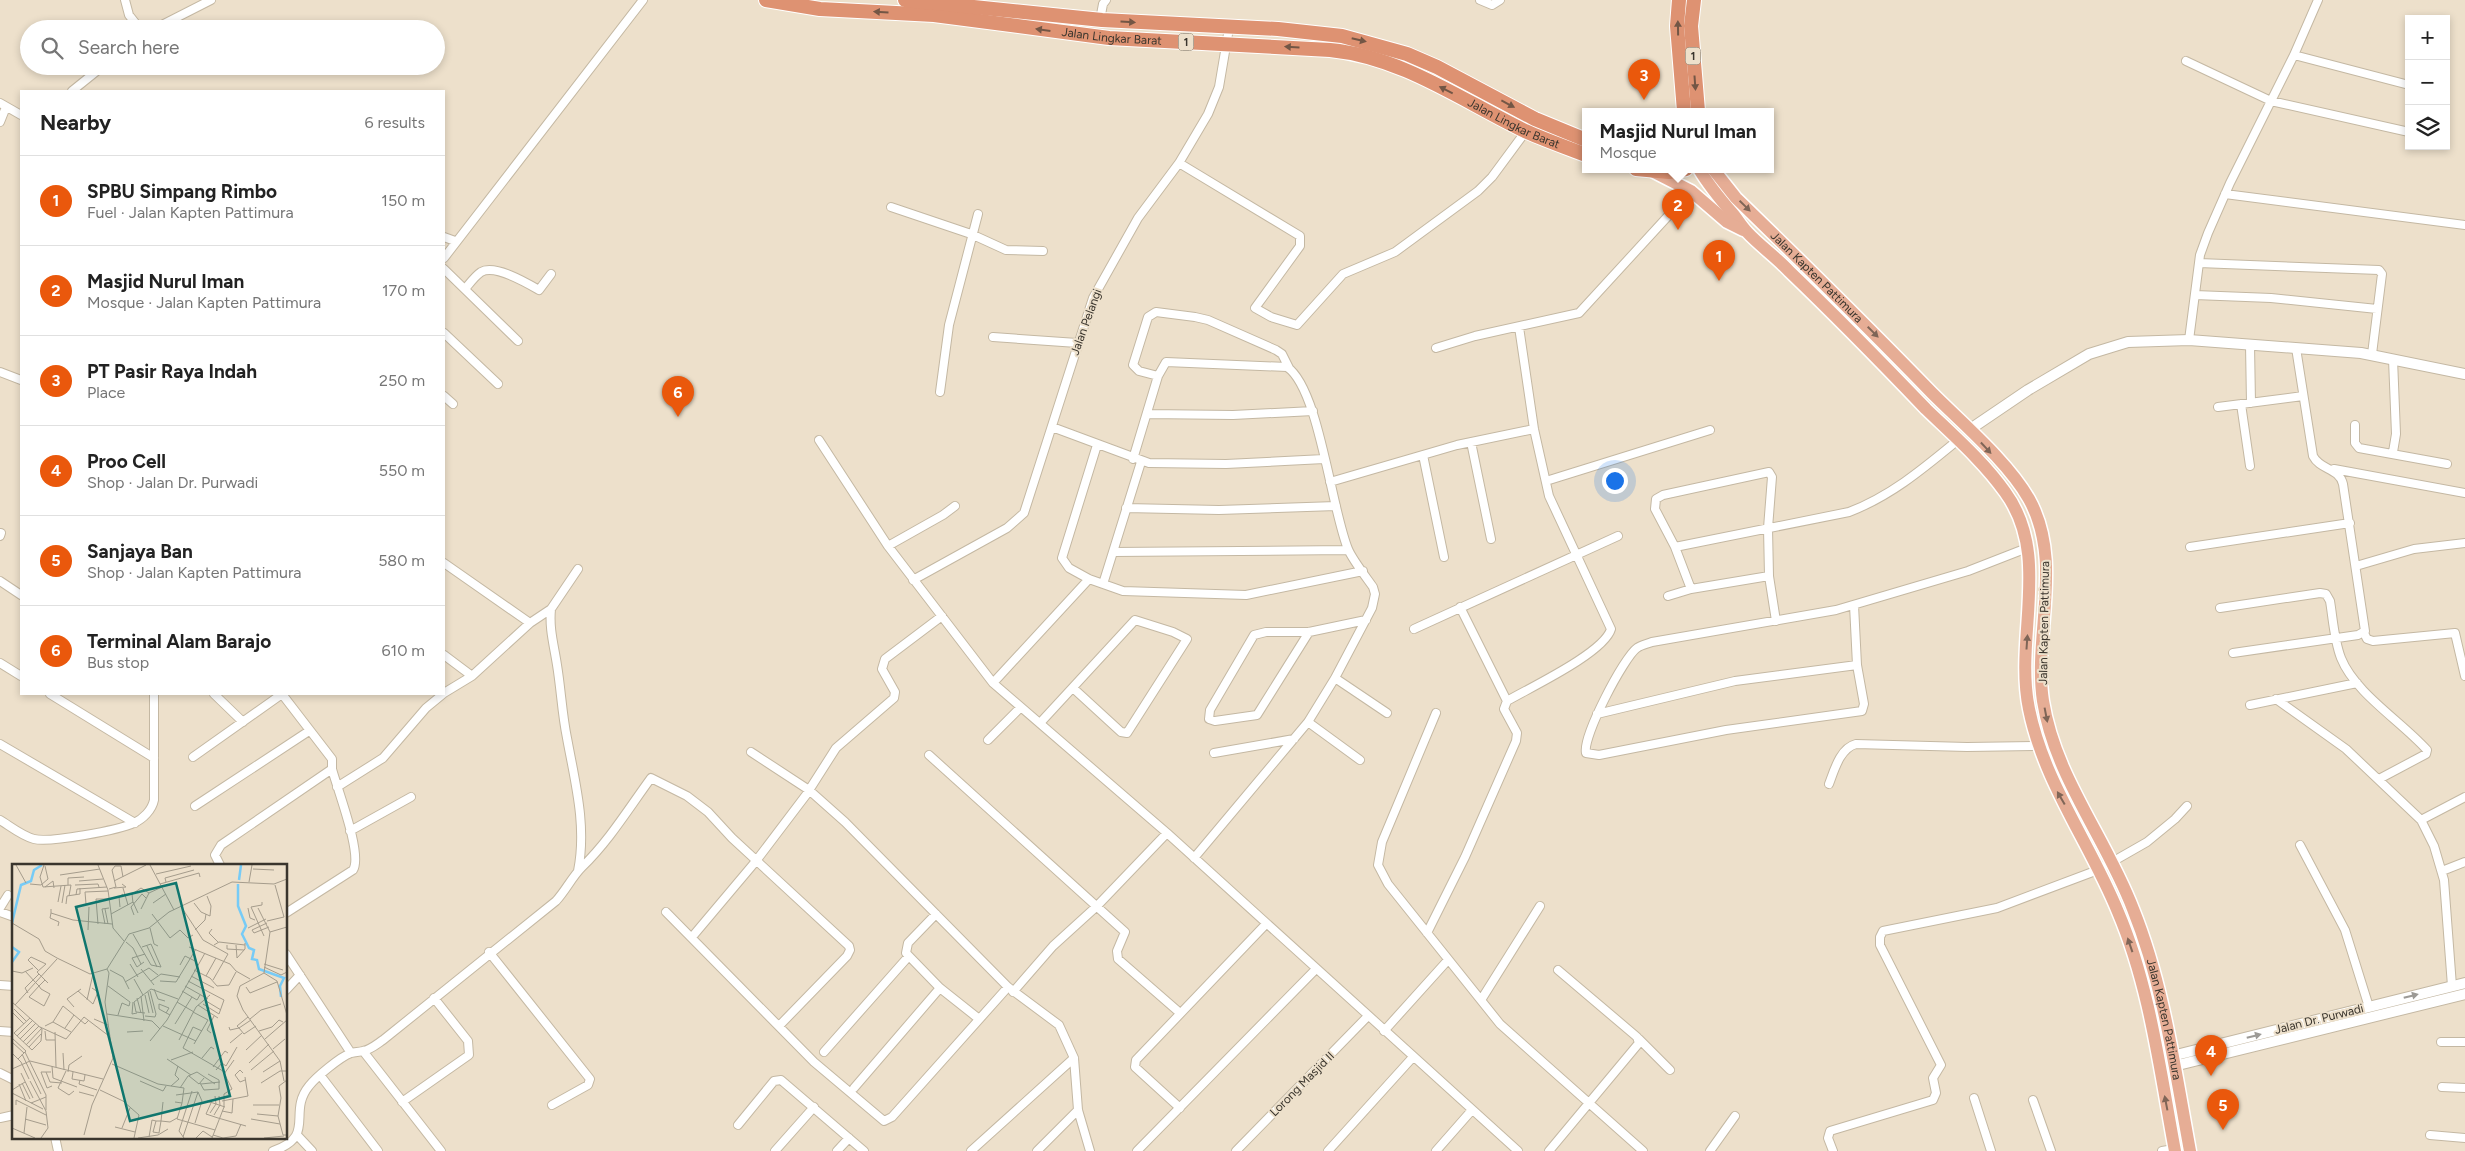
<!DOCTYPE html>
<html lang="en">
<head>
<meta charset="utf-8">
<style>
	:root { --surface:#fff; --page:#f6f6f6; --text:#222; --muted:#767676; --line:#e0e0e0; --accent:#ea580c }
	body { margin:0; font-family:Figtree,sans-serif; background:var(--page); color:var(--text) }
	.controls { position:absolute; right:15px; top:15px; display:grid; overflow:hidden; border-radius:0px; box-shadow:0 2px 8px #0003 }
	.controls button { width:45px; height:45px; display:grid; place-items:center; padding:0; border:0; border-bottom:1px solid var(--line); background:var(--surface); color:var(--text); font:25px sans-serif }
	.you { position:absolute; left:1614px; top:480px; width:18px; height:18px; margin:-12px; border:4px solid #fff; border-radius:50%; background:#1a73e8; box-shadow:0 0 0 8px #1a73e833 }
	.badge { display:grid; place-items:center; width:32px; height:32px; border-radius:50%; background:var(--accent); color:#fff; font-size:16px; font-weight:700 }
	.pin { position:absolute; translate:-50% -41px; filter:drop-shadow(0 1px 2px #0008) }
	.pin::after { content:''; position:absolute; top:26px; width:18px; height:15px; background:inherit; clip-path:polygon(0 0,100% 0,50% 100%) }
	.popup { position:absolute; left:1582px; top:108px; width:192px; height:65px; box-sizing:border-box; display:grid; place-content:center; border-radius:0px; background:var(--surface); filter:drop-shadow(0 1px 4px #0005); font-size:16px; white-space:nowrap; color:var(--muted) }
	.popup b { font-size:19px; color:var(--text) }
	.popup::after { content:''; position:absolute; left:50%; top:100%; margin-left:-10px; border:10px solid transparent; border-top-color:var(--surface) }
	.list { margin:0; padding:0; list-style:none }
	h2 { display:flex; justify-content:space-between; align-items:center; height:65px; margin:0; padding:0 20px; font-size:21px }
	h2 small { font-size:16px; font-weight:400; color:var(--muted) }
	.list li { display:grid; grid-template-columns:32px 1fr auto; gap:15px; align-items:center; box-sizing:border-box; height:90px; padding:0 20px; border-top:1px solid var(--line) }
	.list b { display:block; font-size:19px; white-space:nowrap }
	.list p { margin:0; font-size:16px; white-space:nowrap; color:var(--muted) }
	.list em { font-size:16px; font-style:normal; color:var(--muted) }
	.icon { flex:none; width:28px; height:28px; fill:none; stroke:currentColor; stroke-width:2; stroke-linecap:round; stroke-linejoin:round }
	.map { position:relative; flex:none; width:2465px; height:1151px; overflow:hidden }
	.search { position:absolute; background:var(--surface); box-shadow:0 2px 8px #0003; left:20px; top:20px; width:425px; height:55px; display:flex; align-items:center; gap:12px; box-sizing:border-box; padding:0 18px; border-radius:28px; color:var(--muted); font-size:19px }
	.panel { position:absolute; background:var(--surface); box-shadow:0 2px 8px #0003; left:20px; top:90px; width:425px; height:605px; border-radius:0px }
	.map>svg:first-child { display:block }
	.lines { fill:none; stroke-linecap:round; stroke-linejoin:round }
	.minor-casing { stroke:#c4b8a3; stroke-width:10 }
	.tertiary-casing { stroke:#c4b8a3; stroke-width:12 }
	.primary-casing { stroke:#fff; stroke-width:15 }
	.trunk-casing { stroke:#fff; stroke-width:16 }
	.minor { stroke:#fff; stroke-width:8 }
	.tertiary { stroke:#fff; stroke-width:10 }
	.primary { stroke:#e6ad95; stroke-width:12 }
	.trunk { stroke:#de9272; stroke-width:14 }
	.oneway { fill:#735645 }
	.oneway2 { fill:#7f6557 }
	.oneway3 { fill:#9c9a96 }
	.labels { text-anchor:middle; stroke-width:4; stroke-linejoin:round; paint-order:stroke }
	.shield { fill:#ede0cb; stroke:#70685c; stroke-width:1 }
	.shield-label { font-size:11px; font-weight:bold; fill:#3a352d }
	.street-label { font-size:12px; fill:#3a352d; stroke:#ede0cb }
	.inset-river { fill:none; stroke:#77cbf6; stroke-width:2.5 }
	.inset-road { fill:none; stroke:#a59c8c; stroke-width:1 }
	.view { fill:#0f766e; fill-opacity:0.15; stroke:#0f766e; stroke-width:2.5 }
	.inset-edge { fill:none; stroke:#3a352d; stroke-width:2.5 }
</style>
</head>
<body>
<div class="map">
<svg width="2465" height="1151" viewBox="0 0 2465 1151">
	<rect width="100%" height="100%" fill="#ede0cb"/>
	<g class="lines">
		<g class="minor-casing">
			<path id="minor" d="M125 0 129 15 140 29
				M1480 0 1492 5 1500 0
				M1100 20 1103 4 1106 0
				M154 29 211 0
				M2294 55 2409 85
				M2186 61 2271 101 2409 132
				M72 91 103 66
				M0 103 21 115
				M0 122 6 107
				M1179 163 1300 236V246L1255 308 1271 317 1297 325 1343 274 1395 252 1478 191 1492 177 1526 131
				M2225 194 2465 225
				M891 207 971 234 1006 250 1043 251
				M444 237 455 241
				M444 258 643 0
				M2199 263 2379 270 2382 274 2372 354
				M444 269 518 341
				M465 289C470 283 475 276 481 272 495 264 527 283 539 290L551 274
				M2195 295 2271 298 2377 309
				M444 333 498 384
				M993 337 1077 343
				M2189 340 2200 255 2208 233 2230 183 2294 55 2318 0
				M2250 345 2251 403
				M1436 348 1475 336 1579 313 1691 191
				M2393 359 2396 434 2393 452
				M0 372 21 380
				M1158 376 1139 371 1133 365 1148 317 1156 312 1195 317 1208 320 1276 350 1282 354 1289 368
				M940 392 949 325 978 214
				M444 396 453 404
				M2241 404 2250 466
				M2218 407 2303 396
				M1147 414 1233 415 1313 411
				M2355 425V443L2359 448 2447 464
				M1052 427 1149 463 1226 464 1324 459
				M819 440 888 546 993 683 1167 833 1518 1151
				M1471 442 1491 539
				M1097 445 1062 558 1069 568 1089 579 1123 591 1246 595 1363 571
				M1423 455 1444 557
				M1133 459 1158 376 1166 362 1287 367C1319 388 1331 508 1348 549 1352 559 1366 577 1373 587L1375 594 1372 608 1335 678 1308 722 1194 858
				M2334 469 2465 493
				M1546 481 1710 430
				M1330 482 1457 445 1534 429
				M1126 508 1219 510 1336 506
				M0 536 1 533
				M888 546 943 515 955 506
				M1675 547 1849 512C1891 496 1924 468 1958 440
				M2190 547 2350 523
				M1113 552 1348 550
				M444 563 530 623
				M2356 566 2414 549 2465 543
				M913 580 1007 528 1024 513 1093 298 1138 218 1179 163 1208 114 1219 87 1229 28
				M0 581 21 595
				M1103 584 1141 462
				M1691 589 1675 547 1655 509 1656 499 1663 495 1769 472 1772 477 1768 528 1769 576 1776 621
				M1668 596 1691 589 1769 576
				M1854 605 1857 665 1864 704 1862 711 1726 730 1599 755 1586 753C1582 737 1624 657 1637 648 1641 645 1647 644 1652 642L1836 610 1968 571 2027 548
				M1460 607 1507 701
				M2220 608 2320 593 2326 594 2330 601C2333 619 2334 640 2341 658 2355 693 2401 721 2427 750L2426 754 2379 779
				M551 609C549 629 554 645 557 665 561 689 562 714 567 738 575 782 587 826 578 871
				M1414 629 1618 536
				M1309 632 1257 715 1215 721 1209 719 1210 710 1254 635 1266 632H1309L1366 620
				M2364 633 2367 639 2373 641 2455 633 2465 676
				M2233 653 2358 635 2365 631 2343 484C2339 468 2320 470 2313 456L2296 348
				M444 655 472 676
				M0 663 21 676
				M1335 678 1387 713
				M993 683 1089 579
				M444 693 472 676 530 623 551 609 578 569
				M50 694 154 758
				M214 694 243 722
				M282 694 332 759V769C337 788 363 855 353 870L286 913
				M2276 699 2346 749 2421 820 2434 846 2444 880 2452 986
				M2250 705 2357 683
				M1436 713 1382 842 1378 865 1388 884 1500 1024 1643 1151
				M1597 714 1735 681 1857 665
				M1308 722 1360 760
				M1040 723 1135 620 1173 632 1187 639 1127 733 1121 732 1073 688
				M988 740 1021 707
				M0 744 135 823
				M751 752 809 790 845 822 1008 987 1059 1025 1074 1058 1078 1110 1090 1151
				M1214 753 1294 739
				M929 755 1125 932 1117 951 1118 959 1180 1013
				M193 757 282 694
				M1829 784C1834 771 1840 748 1856 744L1967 747 2038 746
				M337 787 383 758 426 708 443 694
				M195 806 309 731
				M0 820C10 826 22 836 34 839 50 843 119 830 134 823 143 819 152 810 154 800V694
				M2421 820 2465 797
				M350 831 411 797
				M2300 845 2345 930 2369 1007
				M220 865 215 855 221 845 332 769
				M2442 871 2465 862
				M0 908 8 895
				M0 912 14 917
				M666 912 814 1062 884 1121 892 1117 1008 987
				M936 914 908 943 906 953 940 988 979 1019
				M1427 933 1465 857 1516 741 1517 733 1504 709 1507 701C1529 688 1604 653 1611 629L1549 496 1534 429 1519 327
				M692 937 756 861 806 795 836 748 894 698 895 692 882 669 885 659 942 616
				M489 952 590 1079 588 1085 552 1105
				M286 954 351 1053
				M0 985 14 986
				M286 990 300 975
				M1013 992 1053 946 1097 906 1167 833
				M1481 1000 1540 906
				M0 1031 14 1032
				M1384 1031 1448 960
				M1639 1039 1670 1070
				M2441 1042H2465
				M363 1051 441 1151
				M824 1052 908 957
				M0 1073 14 1080
				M320 1075 378 1151
				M2442 1087 2465 1088
				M854 1088 940 988
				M1974 1098 1991 1151
				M2033 1100 2051 1151
				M402 1102 469 1055 468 1041 434 998
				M1180 1108 1135 1067 1136 1060 1266 924
				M0 1118 14 1115
				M738 1125 774 1081 781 1080 864 1151
				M297 1135 312 1151
				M2430 1135 2465 1138
				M55 1137 58 1151
				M273 1151C317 1136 287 1113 309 1086 316 1077 340 1057 351 1053 355 1052 359 1052 363 1051 370 1050 377 1044 383 1040L556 901C566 890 572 877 582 867 609 841 629 808 651 778L687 796 708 812 732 838 849 946 850 950 847 956 779 1026
				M775 1151 814 1107
				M837 1151 849 1138
				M971 1151 1074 1058
				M1037 1151 1078 1110
				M1137 1151 1316 969
				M1236 1151 1368 1016
				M1328 1151 1413 1057
				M1436 1151 1472 1110
				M1549 1151 1639 1043 1637 1037 1558 970
				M1710 1151 1735 1116
				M1833 1151 1828 1138 1830 1131 1933 1100 1936 1093 1933 1078 1941 1065 1880 945V937L1883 931 1997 908 2098 870 2147 842 2175 819 2187 806
				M2162 1151 2174 1149"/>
		</g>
		<g class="tertiary-casing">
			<path id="tertiary" d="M1969 430 2028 390 2089 354 2128 342 2189 340 2361 353 2465 374
				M2172 1056 2465 983
				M2174 1066 2465 994"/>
		</g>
		<g class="primary-casing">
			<g id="primary">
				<path d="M1699 169C1709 186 1720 199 1733 214 1738 220 1742 227 1747 232 1760 246 1776 257 1789 271 1836 316 1881 362 1926 409 1953 435 1983 461 2005 492 2052 556 2014 637 2029 709 2044 783 2090 843 2118 912 2150 987 2160 1071 2175 1151"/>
				<path id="s1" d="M1713 169 1736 198C1802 262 1868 327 1932 393 1963 424 2008 462 2029 499 2064 562 2033 635 2043 701 2055 777 2106 838 2133 909 2164 986 2175 1070 2190 1151"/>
				<path d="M1654 172 1691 191 1727 222 1743 230"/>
			</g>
		</g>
		<g class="trunk-casing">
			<g id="trunk">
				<path id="s2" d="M766 0 820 9 934 15 1109 38 1330 50C1402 57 1461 100 1525 131 1545 140 1565 147 1586 155"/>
				<path d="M905 0 1102 20 1278 29 1342 36 1407 54 1437 67 1535 119 1586 140"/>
				<path d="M1679 0 1677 26 1684 111"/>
				<path d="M1694 0 1691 26 1698 111"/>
				<path d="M1636 169 1669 172 1686 169"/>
			</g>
		</g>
		<use href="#minor" class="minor"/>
		<use href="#tertiary" class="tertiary"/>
		<use href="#primary" class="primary"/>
		<use href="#trunk" class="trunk"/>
	</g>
	<defs><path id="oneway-solid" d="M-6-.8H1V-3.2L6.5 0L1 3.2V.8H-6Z" transform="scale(1.25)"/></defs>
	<g class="oneway">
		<use href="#oneway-solid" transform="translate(881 12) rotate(-177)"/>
		<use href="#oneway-solid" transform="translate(1128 22) rotate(3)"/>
		<use href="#oneway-solid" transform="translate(1678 28) rotate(-91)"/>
		<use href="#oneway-solid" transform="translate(1043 30) rotate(-172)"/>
		<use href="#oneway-solid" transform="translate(1359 40) rotate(13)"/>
		<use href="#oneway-solid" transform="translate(1292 47) rotate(-177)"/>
		<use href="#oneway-solid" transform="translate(1695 83) rotate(86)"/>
		<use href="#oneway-solid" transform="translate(1446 90) rotate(-153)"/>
		<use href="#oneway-solid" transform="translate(1508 104) rotate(28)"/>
	</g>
	<g class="oneway2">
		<use href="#oneway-solid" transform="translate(1745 206) rotate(44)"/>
		<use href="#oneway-solid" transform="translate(1873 332) rotate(45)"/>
		<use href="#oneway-solid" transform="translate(1986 448) rotate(47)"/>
		<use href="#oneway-solid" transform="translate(2027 642) rotate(-86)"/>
		<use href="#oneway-solid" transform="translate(2046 715) rotate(79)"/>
		<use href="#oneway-solid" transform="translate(2061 798) rotate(-120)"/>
		<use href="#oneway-solid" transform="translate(2130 945) rotate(-109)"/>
		<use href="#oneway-solid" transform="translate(2166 1103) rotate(-101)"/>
	</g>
	<g class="oneway3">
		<use href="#oneway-solid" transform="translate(2411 996) rotate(-14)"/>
		<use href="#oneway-solid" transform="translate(2254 1036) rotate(-14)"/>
	</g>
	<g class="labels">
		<g class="shield">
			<rect x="1178.5" y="33.5" width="15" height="17" rx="4"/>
			<rect x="1685.5" y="47.5" width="15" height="17" rx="4"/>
		</g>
		<g class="shield-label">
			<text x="1186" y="46">1</text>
			<text x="1693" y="60">1</text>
		</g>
		<g class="street-label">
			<text dy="4" stroke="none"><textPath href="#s2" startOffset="348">Jalan Lingkar Barat</textPath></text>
			<text dy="4" stroke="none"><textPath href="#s2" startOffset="766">Jalan Lingkar Barat</textPath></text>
			<text dy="4" stroke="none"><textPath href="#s1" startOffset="150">Jalan Kapten Pattimura</textPath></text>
			<text transform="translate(1086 322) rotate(-70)" y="4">Jalan Pelangi</text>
			<text transform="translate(2044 623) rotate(-89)" y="4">Jalan Kapten Pattimura</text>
			<text dy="4" stroke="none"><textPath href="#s1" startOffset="1005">Jalan Kapten Pattimura</textPath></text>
			<text transform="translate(2319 1019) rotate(-14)" y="4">Jalan Dr. Purwadi</text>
			<text transform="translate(1302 1084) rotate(-45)" y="4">Lorong Masjid II</text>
		</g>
	</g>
	<g transform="translate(12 864)">
		<rect width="275" height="275" fill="#ede0cb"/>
		<path class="inset-river" d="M227 16 229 1M226 20V42L234 62 230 70 237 84 242 86 240 95 245 96 247 105 272 114 268 122 269 133M0 59 9 21 19 17 22 6 30 1M0 83 7 88 0 98"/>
		<path class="inset-road" d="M4 1 14 19M32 1 28 13 31 23 59 21 57 32M86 1 96 26 101 64 112 77M138 1 162 46M241 5 262 6M144 10 179 2M48 11 88 5M67 17 91 15M102 17 134 1M154 18 153 14 182 6M237 18 240 1M18 20 29 21 36 15 33 2M148 20 187 9 188 13M56 21V14L72 13M63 21 86 20 87 23M33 23 41 17 42 24M102 24 114 23 110 20M111 24 116 41M97 25 104 23 100 6 103 2H109L111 13M64 31 65 25 95 23M46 38 49 22M250 38V41L239 43 252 72M50 39 53 21M121 39 120 30 129 24 137 29M141 39 154 30M182 39 189 48 198 52 199 42 195 32M54 40 55 32 68 30V24M74 40 73 28 96 27M108 43 107 33 111 30M170 44 191 76 216 90 201 116M236 44 238 54 243 56M246 44 258 68 252 109M39 45V49L61 56 100 60M93 45 96 60M129 45 137 29 150 23M39 49 38 54 47 58 46 62M99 50 121 38 126 49M140 50 158 74 168 66 176 74 181 71M122 51 119 43 130 30 134 34M255 57 272 53 263 21M0 59 27 75 33 87 45 94 78 110 95 105 97 109 93 138 101 194 80 241 72 271M86 60 84 35H97M93 60 90 45 97 44M138 64 142 80 146 82M236 64 254 55M200 65 197 69 206 78M76 66 77 43M183 66 193 56 194 50M240 66 242 69 257 63M240 66 255 59M258 68 275 63M121 70 139 101 149 103 139 80 130 83M114 78 121 84 129 100M202 81 207 78 233 81M215 81V85L232 86M224 81 225 94 233 85V79M135 82 145 103M177 83 218 100 224 107 238 115M132 98 125 103 120 94 133 90M118 100 126 113M252 100 271 106M168 101 173 92 185 98M252 103 269 111 275 108M95 105 117 70 137 64 157 48 220 18 262 20 275 15M129 105 142 121M98 106 111 113 117 125M182 106 198 114 205 122 217 121 224 108M0 107 10 109 21 104M13 107 24 119 27 122 29 125 38 130 32 142 17 133 27 122 33 116M25 108 34 100 19 93 16 96 26 106M25 108 36 119M252 109 228 122 225 132 231 146 268 197 272 217M252 109 265 117 275 151M179 112 202 124M194 112 204 94M122 115 131 131M139 117 149 110 168 113M148 117 164 118 184 85M176 117 212 136 207 150 191 140M113 118 137 104 146 111M96 122 118 138M173 122 196 135M234 123 238 129 265 118M142 125 146 135 153 137M66 127 81 140 86 128 80 124M170 127 185 136 188 131M136 128 141 149M16 129 13 124 27 110M133 131 137 149M129 132 132 157M125 134 129 149M75 136 81 110M194 137 209 146M0 138 30 165 29 177 20 186 2 169M121 138 120 150 125 149M165 138 182 148M3 141 45 95M186 141 206 154M62 143 55 135 69 125M2 145 14 157M0 148 12 160M181 148 196 156 182 180M133 149 124 148 122 138 139 125 166 135M154 149 157 144 147 140V145L158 151M95 150 140 157 148 165M106 151 110 139 117 142 118 138M133 152 143 153 144 150 138 127M236 153 225 162 227 164 239 156M82 155 96 161M238 155 249 146 269 140M41 158 51 142 73 160 77 156M163 160 180 133M33 162 41 158 59 168M151 162 184 177M28 163 54 175 72 153 97 172M217 163 218 166 227 164 232 170 244 162M53 164 62 151M33 167 34 176H43M190 167 181 163 171 184 211 207 220 225 212 230V243L200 274M247 167 260 163 267 156 271 158M43 168 44 203M115 168 131 167M2 169 18 154M199 169 195 166 202 152M5 172 21 156M0 174 14 187 6 195M8 175 24 159M253 175 275 156M167 176 184 143 198 131M138 177 155 156 193 89M0 178 12 189M11 178 27 162M218 179 230 169M14 181 30 164M17 183 29 170M261 185 273 175M234 186 250 171M13 188 34 231V246M0 189 9 198 17 215M51 189 52 206M10 190 29 230M190 194 199 183 202 185M155 195 179 211M159 196 181 188M237 199 257 180M100 200 146 220 172 224 170 239 163 238M40 202 41 214 65 223M201 203 213 187 216 189M0 205 18 197 91 215M204 206 210 199 214 202 225 183M239 206 262 187M54 207 46 224 57 231 62 227M34 208H29L35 224 40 222M39 208H34L38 218 50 219M56 208 57 201 70 192M61 208 60 215 72 217 73 211M251 208 268 197M9 209 21 234M231 209 228 206 223 211 228 218 233 216M212 210 222 196M177 212 187 220 192 214M68 216 67 220 85 226M275 216 267 222 269 234 266 252 271 271H275M18 217 34 247 36 264 29 274M128 217 151 227 154 222M10 219 18 235M188 219 192 226 207 225V216L196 210M249 219 268 207H275M7 220 14 237M189 220 208 218M159 222 167 215 163 211 166 202M168 224 176 212 185 208 203 220M0 226 13 218M88 226 111 237 127 251 122 274M67 228 82 232M0 229 31 245M164 231 186 228 190 237 183 259M195 237 213 243M210 237 236 232 233 213M151 238 149 257 158 258 165 254M19 239 34 233M170 239 165 255 203 266M199 239 194 250 206 254M4 241V236L34 251M241 241H267M210 247 220 249 221 235M198 249 204 240 203 232M245 250 266 252M202 251 208 241 207 232M206 254 234 262M13 255 34 261M239 255 268 260M103 263 123 268M0 264 23 274M110 264 118 244M12 269 15 243M201 271 211 274 224 272 229 260M137 273 140 256 144 257H149L147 269 141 268 144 257M171 273 186 228M126 274 146 271 156 265M172 274 167 267 180 227M184 274 191 267 200 273M252 274 272 272"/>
		<path class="view" d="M164 19 218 232 118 257 64 43Z"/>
		<rect width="275" height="275" class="inset-edge"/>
	</g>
</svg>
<div class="controls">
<button>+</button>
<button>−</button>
<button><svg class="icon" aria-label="layers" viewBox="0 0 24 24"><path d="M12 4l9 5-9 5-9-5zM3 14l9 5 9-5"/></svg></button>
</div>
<div class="you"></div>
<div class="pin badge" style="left:1719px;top:281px">1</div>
<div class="pin badge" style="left:1678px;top:230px">2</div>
<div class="popup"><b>Masjid Nurul Iman</b>Mosque</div>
<div class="pin badge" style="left:1644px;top:100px">3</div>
<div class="pin badge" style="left:2211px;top:1076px">4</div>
<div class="pin badge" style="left:2223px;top:1130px">5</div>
<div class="pin badge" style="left:678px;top:417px">6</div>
<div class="search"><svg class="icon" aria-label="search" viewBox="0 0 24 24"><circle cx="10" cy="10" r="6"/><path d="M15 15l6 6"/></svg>Search here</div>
<section class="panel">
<h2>Nearby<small>6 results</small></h2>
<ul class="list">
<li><span class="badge">1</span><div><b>SPBU Simpang Rimbo</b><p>Fuel · Jalan Kapten Pattimura</p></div><em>150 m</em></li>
<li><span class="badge">2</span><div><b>Masjid Nurul Iman</b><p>Mosque · Jalan Kapten Pattimura</p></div><em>170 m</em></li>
<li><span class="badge">3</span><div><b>PT Pasir Raya Indah</b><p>Place</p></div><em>250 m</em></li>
<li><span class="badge">4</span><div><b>Proo Cell</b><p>Shop · Jalan Dr. Purwadi</p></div><em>550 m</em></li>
<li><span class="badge">5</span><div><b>Sanjaya Ban</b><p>Shop · Jalan Kapten Pattimura</p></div><em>580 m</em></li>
<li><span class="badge">6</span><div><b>Terminal Alam Barajo</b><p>Bus stop</p></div><em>610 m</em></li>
</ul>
</section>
</div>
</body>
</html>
